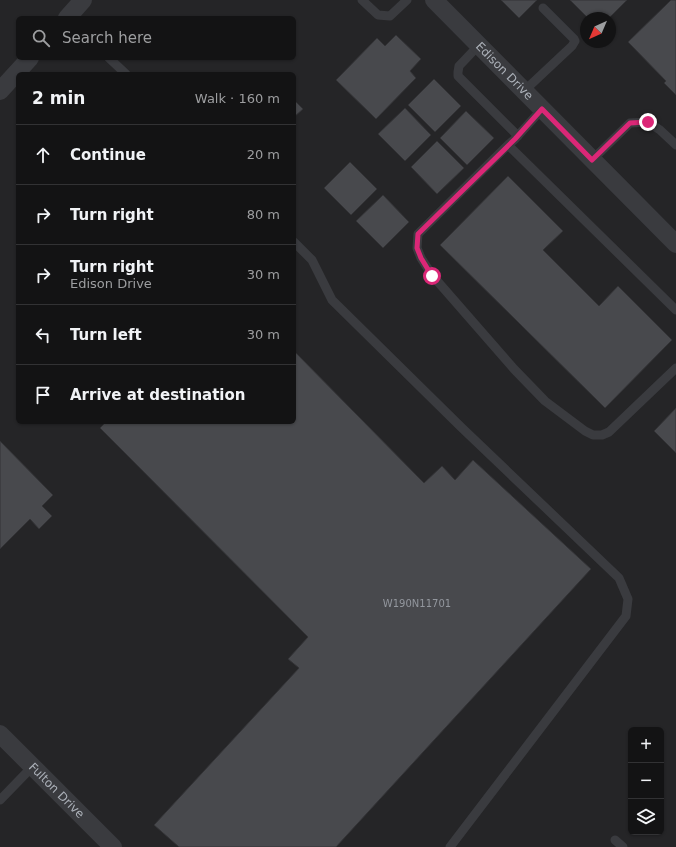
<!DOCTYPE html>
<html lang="en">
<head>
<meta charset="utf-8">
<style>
	:root { --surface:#131314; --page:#202022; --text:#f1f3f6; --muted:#9d9ea0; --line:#323234 }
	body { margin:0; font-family:"DejaVu Sans",sans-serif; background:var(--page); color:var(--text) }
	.controls { position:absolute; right:12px; bottom:12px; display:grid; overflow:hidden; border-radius:6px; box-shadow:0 1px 3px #0004 }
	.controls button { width:36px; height:36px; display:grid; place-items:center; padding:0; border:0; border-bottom:1px solid var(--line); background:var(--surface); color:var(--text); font:20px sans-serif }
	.compass { position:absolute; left:580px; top:12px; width:36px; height:36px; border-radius:50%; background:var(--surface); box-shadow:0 1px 3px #0004; rotate:224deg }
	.stop { position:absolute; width:12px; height:12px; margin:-9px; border:3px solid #db2777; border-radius:50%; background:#fff }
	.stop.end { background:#db2777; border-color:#fff; box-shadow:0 1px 4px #0008 }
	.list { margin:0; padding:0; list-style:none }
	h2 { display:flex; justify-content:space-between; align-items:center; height:52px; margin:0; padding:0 16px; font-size:17px }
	h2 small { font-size:13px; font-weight:400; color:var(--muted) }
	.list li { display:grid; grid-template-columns:26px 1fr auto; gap:12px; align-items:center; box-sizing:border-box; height:60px; padding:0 16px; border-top:1px solid var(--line) }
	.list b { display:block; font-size:15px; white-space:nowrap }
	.list p { margin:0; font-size:13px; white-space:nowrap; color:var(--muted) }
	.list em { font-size:13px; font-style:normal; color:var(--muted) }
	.icon { flex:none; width:22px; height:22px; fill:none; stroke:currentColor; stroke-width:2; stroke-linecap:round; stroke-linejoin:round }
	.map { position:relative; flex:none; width:676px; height:847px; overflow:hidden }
	.search { position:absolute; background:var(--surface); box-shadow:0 1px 3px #0004; left:16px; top:16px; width:280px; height:44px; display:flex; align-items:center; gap:10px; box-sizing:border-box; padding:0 14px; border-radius:6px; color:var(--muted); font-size:15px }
	.panel { position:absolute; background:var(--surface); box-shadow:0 1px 3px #0004; left:16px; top:72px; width:280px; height:352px; border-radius:6px }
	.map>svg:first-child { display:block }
	.built { fill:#252527; fill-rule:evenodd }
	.building { fill:#48494d; stroke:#333336 }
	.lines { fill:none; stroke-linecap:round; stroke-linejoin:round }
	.lane { stroke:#3a3b3f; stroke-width:9 }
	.street { stroke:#3a3b3f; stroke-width:18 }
	.route { stroke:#db2777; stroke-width:5 }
	.labels { text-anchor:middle; stroke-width:3.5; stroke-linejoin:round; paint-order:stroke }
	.number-label { font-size:10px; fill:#93979e }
	.street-label { font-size:12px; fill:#acb1b9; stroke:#141416 }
</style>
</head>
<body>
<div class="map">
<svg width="676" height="847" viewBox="0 0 676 847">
	<rect width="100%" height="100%" fill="#19191b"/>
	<path class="built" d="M0 0H676V847H0ZM18 18H294V58H18ZM586 18H610V42H586ZM18 74H294V422H18ZM631 730H661V832H631Z"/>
	<path class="building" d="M501 0H537L519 18Z
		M570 0H627L609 18H588Z
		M671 0H676V95L664 83 666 81 628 42Z
		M396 35 421 59 410 71 416 78 376 119 336 80 377 38 385 46Z
		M434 79 461 106 435 132 408 105Z
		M294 100 303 109 294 117Z
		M405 108 431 135 405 161 378 134Z
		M466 111 494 138 467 165 440 138Z
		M437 141 464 168 437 194 411 167Z
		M350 162 377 189 351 215 324 188Z
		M508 176 563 231 543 250 599 306 618 286 672 340 605 408 440 245Z
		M383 195 409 222 383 248 356 221Z
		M294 351 424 483 442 466 455 480 473 460 591 569 336 847H179L154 825 299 668 288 659 308 637 100 428 106 422H294Z
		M676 408V453L654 431Z
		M0 441 53 495 42 506 52 516 39 529 30 519 0 549Z"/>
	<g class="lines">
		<path class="lane" d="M362 0 378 15 390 16 407 0
			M479 45 459 66 458 72V76L518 136
			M109 58 126 74
			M524 91 572 46 575 41 574 39 543 8
			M542 109 515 139 508 145 676 310
			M508 145 418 234 417 248 421 258 432 275 514 369 545 401 585 431 593 435H602L609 432 676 368
			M592 160 630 123 648 122 660 130 676 145
			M294 242 312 260 332 300 461 427 619 578 628 599 626 616 450 847
			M0 800 33 766
			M615 840 623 847"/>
		<g class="street">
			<path id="s1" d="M434 0 676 244"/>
			<path d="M67 18 83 0"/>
			<path d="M0 91 30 58"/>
			<path id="s2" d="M0 734 113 847"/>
		</g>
	</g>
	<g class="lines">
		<path class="route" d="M432 276 421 258 417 248 418 234 515 139 542 109 592 160 630 123 648 122"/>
	</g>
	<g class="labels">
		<g class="number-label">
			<text x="417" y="607">W190N11701</text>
		</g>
		<g class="street-label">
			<text dy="4" stroke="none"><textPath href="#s1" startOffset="100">Edison Drive</textPath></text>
			<text dy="4" stroke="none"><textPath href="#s2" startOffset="80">Fulton Drive</textPath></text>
		</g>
	</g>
</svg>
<div class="controls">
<button>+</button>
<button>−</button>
<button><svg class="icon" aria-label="layers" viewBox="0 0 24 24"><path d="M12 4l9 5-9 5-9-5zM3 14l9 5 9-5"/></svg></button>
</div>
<svg class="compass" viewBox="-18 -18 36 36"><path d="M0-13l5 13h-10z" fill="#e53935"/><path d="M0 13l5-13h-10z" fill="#9d9ea0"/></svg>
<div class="stop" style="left:432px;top:276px"></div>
<div class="stop end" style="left:648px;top:122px"></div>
<div class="search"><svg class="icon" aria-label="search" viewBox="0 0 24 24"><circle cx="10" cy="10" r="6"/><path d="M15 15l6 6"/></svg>Search here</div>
<section class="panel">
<h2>2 min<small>Walk · 160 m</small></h2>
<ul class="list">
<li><svg class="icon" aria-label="ahead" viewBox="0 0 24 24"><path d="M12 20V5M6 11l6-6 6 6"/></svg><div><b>Continue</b></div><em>20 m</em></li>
<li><svg class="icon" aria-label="right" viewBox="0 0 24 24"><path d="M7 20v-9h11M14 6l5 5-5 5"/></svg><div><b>Turn right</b></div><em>80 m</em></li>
<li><svg class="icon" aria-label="right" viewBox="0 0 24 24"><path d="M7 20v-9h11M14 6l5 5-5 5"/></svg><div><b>Turn right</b><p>Edison Drive</p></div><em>30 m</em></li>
<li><svg class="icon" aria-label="left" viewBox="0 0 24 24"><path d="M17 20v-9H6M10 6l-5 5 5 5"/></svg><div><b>Turn left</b></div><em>30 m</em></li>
<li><svg class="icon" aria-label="arrive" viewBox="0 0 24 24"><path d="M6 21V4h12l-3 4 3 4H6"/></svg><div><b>Arrive at destination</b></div></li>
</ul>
</section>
</div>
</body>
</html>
